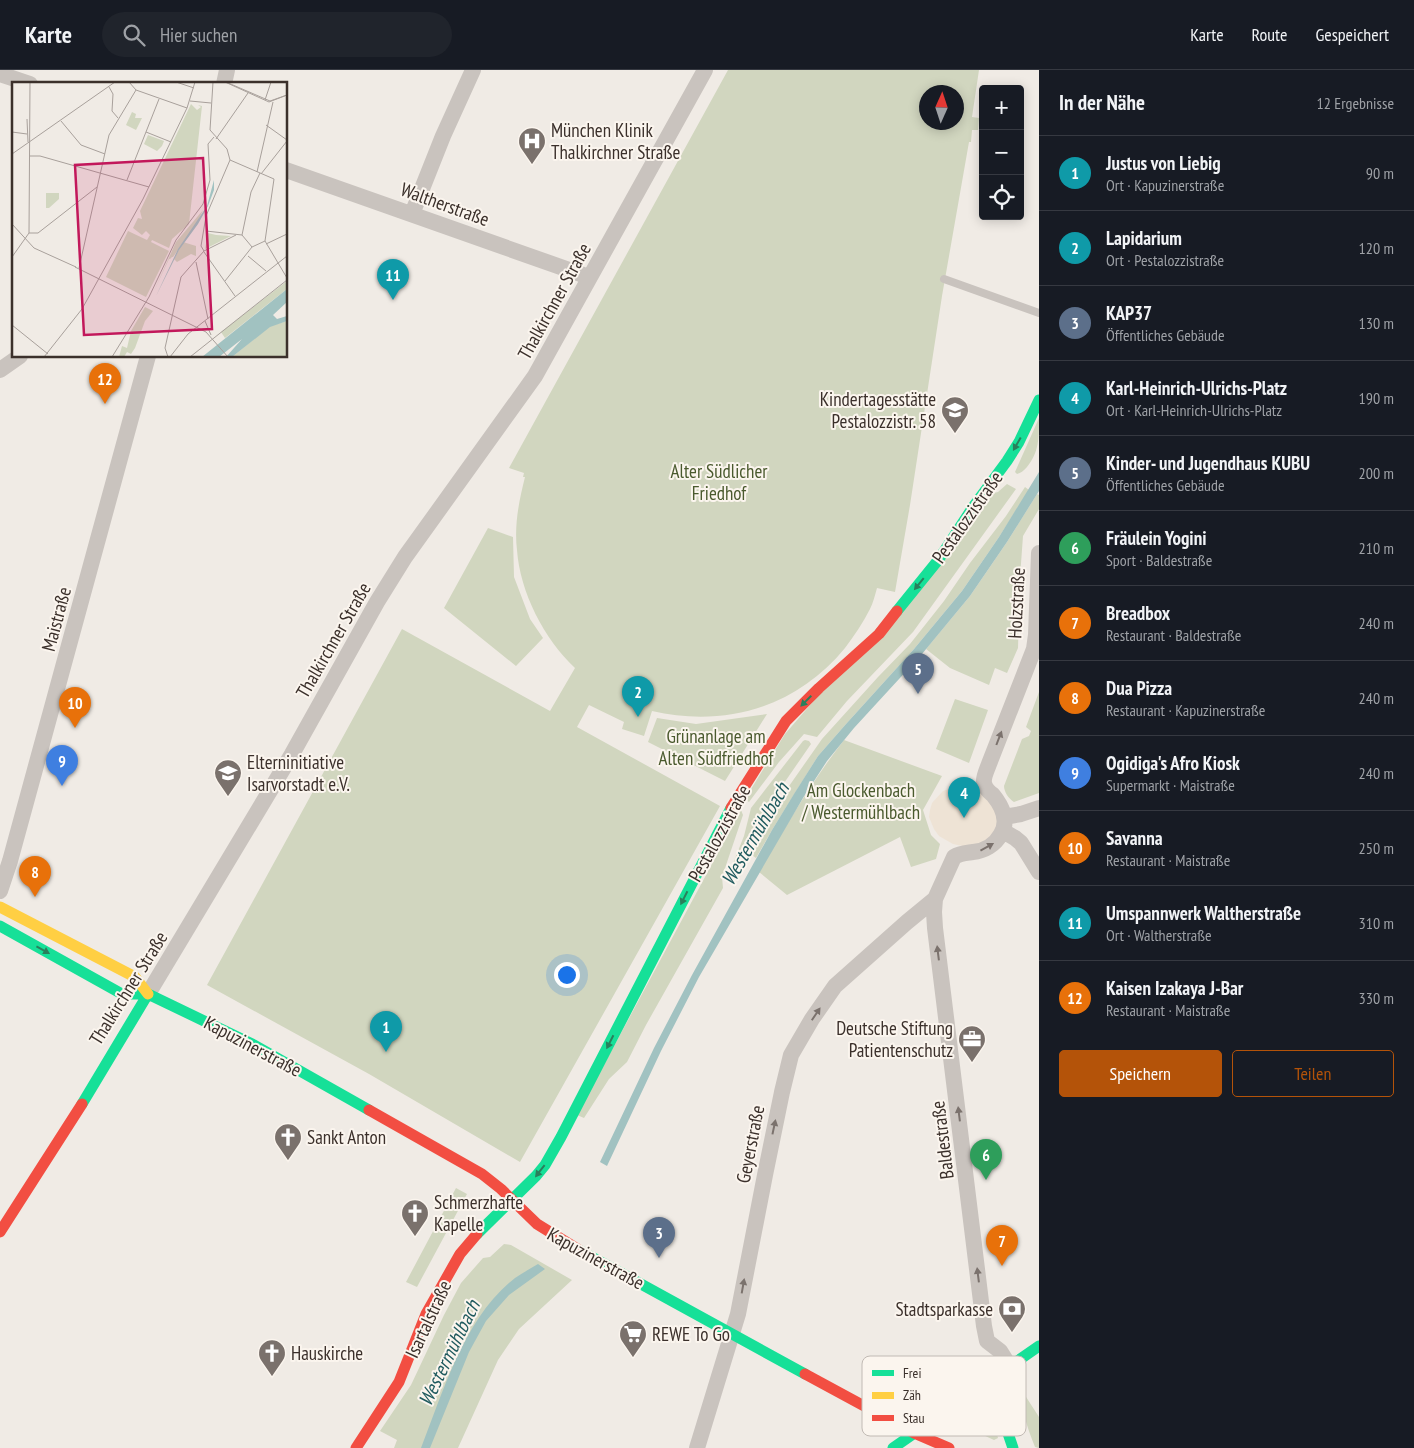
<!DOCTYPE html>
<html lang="de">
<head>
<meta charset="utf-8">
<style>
	:root { --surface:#171b24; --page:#20242c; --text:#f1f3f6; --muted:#9ea1a6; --line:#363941; --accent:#b45309 }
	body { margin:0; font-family:"PT Sans Narrow",sans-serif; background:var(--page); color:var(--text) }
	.controls { position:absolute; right:15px; top:15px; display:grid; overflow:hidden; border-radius:5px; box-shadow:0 2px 12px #0003 }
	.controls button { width:45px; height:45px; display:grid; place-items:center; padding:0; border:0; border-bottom:1px solid var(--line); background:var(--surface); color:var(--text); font:25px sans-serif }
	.compass { position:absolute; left:919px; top:15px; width:45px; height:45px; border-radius:50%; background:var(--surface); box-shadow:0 2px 12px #0003; rotate:3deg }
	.you { position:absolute; left:566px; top:904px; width:18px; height:18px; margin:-12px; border:4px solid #fff; border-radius:50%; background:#1a73e8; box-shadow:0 0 0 8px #1a73e833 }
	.badge { display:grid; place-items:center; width:32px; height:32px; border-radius:50%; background:var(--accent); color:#fff; font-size:16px; font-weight:700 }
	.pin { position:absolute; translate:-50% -41px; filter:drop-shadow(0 1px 2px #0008) }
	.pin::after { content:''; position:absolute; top:26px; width:18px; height:15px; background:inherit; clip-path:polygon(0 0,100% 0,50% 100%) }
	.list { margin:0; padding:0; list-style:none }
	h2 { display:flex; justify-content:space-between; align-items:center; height:65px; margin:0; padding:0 20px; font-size:21px }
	h2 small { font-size:16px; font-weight:400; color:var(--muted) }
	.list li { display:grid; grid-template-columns:32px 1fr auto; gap:15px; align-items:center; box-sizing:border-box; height:75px; padding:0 20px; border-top:1px solid var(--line) }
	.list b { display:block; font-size:19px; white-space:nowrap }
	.list p { margin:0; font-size:16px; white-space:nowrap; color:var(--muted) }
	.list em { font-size:16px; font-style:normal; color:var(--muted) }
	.actions { display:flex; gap:10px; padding:15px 20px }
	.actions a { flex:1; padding:11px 0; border:1px solid var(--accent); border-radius:5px; text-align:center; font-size:18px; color:var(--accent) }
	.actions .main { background:var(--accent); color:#fff }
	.icon { flex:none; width:28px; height:28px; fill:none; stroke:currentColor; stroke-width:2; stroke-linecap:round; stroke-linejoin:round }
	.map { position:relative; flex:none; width:1039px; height:1378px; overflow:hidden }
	header { display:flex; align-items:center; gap:30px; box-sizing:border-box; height:70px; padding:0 25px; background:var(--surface); border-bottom:1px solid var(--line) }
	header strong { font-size:24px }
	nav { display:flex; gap:28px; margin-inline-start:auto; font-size:18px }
	.search { width:350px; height:45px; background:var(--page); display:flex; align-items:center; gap:12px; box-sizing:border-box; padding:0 18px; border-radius:28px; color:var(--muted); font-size:19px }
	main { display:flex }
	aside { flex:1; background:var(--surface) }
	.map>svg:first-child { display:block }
	.green { fill:#d1d6bf; fill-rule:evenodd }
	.plaza { fill:#eee3d5 }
	.water { fill:#a1c2c1 }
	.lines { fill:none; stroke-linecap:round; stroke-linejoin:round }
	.lane { stroke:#c9c3be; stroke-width:8 }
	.street { stroke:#c9c3be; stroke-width:16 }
	.fast { stroke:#16e098; stroke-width:11 }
	.slow { stroke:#ffcf43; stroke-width:11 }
	.jam { stroke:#f24e42; stroke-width:11 }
	.oneway { fill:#2a7f5c }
	.oneway2 { fill:#7b726d }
	.labels { text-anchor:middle; stroke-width:4; stroke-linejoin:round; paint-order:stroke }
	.poi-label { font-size:19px; fill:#3b302b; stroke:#fbf5ee; text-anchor:start }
	.street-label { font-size:19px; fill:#3b302b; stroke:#fbf5ee }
	.park-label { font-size:19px; fill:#4a5a2e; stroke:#fbf5ee }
	.water-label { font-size:20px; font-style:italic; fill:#1f5a5e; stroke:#fbf5ee }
	.inset-road { fill:none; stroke:#a8a09b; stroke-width:1 }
	.view { fill:#c2185b; fill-opacity:0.15; stroke:#c2185b; stroke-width:2.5 }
	.inset-edge { fill:none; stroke:#3b302b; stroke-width:2.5 }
	.key { fill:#fbf5ee; stroke:#c1bab4; stroke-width:1 }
	.key-label { font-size:14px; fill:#3b302b }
</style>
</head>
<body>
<header>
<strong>Karte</strong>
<div class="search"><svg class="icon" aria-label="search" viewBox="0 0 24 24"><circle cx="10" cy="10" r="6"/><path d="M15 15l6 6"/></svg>Hier suchen</div>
<nav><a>Karte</a><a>Route</a><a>Gespeichert</a></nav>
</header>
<main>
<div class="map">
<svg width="1039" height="1378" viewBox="0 0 1039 1378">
	<rect width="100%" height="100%" fill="#f0ebe5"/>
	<path class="green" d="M728 0H979L972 47 979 48 978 60H972L971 72H969L942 226 910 435 895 522 877 518C875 525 873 533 870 539 863 553 854 566 845 578 797 637 725 658 652 641L644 666 622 659 624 652 589 635 577 657 720 736 520 1092 369 1004 207 915 402 559 550 641 575 598C544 569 520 522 517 480 514 455 519 431 525 407H523L524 403 509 398ZM926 22H956V52H926Z
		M1039 348C1039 369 1039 382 1027 397 1023 401 1021 403 1017 404L1015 402Z
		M1007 414 1016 419 913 562 847 631 817 667 804 664 779 692 749 732 745 729 785 664 994 423 998 422Z
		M1025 417 1029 420 999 467 962 521 914 579 846 654 818 686 772 760 756 788 749 783 787 719 822 669 878 607 910 574 944 531 970 493 1006 446Z
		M1037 424 1039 425V439L1023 466 1020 507 1018 578 1007 603 995 598 989 615 950 598 926 579 970 526 1007 472Z
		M488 458 513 467 514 507 530 549 543 568 516 596 444 538Z
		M1039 622V723L1014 732C1009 729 1004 722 1004 716L1022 669 1029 666 1031 661 1026 657Z
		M955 629 988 640 969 693 936 679Z
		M767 644 725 711 648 672 657 648 696 654Z
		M805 670 809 671 811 674 782 716 732 803 730 801 744 766 751 738 803 671Z
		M844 670 942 706 923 740 931 765 940 774 936 789 911 797 900 767 787 825 759 802C785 757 812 711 844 670Z
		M741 740 743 745 722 807 723 818 646 955 627 992 609 1009 584 1048 577 1045Z
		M456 1118 467 1124 417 1217 406 1212Z
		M504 1174 511 1175 572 1210 519 1259 498 1290 458 1378H394L397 1370 380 1361 411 1315 444 1245 461 1213 483 1188 490 1187Z
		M1019 1316 1039 1347V1378L1035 1377C1027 1357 1021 1338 1019 1316Z
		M987 1337 990 1341 998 1368 994 1370 970 1359 979 1353 981 1349 977 1344H974L984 1338Z"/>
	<path class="plaza" d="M954 718 974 720 979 722 983 724 994 735 998 755 988 771 967 777 953 774 939 766 934 759 929 747 930 740 932 733 943 721 949 719Z"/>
	<path class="water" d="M1039 402V421L1007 472 970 526 922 584 854 658 827 691 803 728 699 907 661 981 607 1096 600 1092 654 978 692 905 772 760 794 724 818 686 846 654 914 579 962 521 999 467Z
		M538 1194 545 1199 509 1225 486 1251 469 1282 430 1378H421C444 1320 464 1248 515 1208 522 1203 530 1199 538 1194Z"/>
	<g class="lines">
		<path class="lane" d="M944 209 1039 243"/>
		<path class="street" d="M0 4 30 14
			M224 14 227 0
			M286 100 589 207
			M412 144 443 66 473 0
			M0 300 20 286
			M1004 747 1021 744 1039 738
			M1003 761 1015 768 1021 773 1039 802
			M0 821 10 791 148 286
			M935 829 934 842 935 858 984 1256 987 1271 1000 1281 1010 1297
			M148 924 292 684 377 532 405 487 535 306 705 0
			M697 1378 738 1244 765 1105 782 1022 791 985 812 949 835 916 907 852 935 829 954 787C960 783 966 783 973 782 984 781 995 775 1001 764 1009 751 1002 736 993 725 989 722 985 718 984 713 983 707 987 700 989 694L1034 579 1036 565 1039 483"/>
		<path class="fast" d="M897 541 939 489 973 437 1007 391 1019 372 1039 330
			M0 856 122 924H148L254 975 369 1040
			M82 1034 148 924
			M477 1164 536 1106 545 1095 561 1067 731 738
			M579 1180 805 1304
			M984 1315 999 1337 1013 1378
			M893 1378 1039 1276"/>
		<path class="slow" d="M0 837 135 907 148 924"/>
		<path class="jam" d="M731 738 786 651 819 618 879 564 897 541
			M369 1040 482 1104 501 1119 537 1154 579 1180
			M0 1162 82 1034
			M805 1304 914 1363 949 1378
			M356 1378 399 1312 426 1244 460 1184 477 1164"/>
	</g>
	<defs><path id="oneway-solid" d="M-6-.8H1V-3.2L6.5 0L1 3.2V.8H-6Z" transform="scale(1.25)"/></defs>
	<g class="oneway">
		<use href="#oneway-solid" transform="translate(1017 374) rotate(120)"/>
		<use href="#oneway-solid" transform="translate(919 514) rotate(129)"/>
		<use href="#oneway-solid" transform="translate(806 631) rotate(135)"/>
		<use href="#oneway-solid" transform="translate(684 828) rotate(117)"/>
		<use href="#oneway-solid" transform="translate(43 880) rotate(29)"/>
		<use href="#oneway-solid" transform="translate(610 972) rotate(117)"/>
		<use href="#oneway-solid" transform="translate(540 1101) rotate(128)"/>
	</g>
	<g class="oneway2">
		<use href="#oneway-solid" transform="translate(999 668) rotate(-69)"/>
		<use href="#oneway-solid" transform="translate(987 777) rotate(-29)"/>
		<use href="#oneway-solid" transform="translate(938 883) rotate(-97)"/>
		<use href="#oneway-solid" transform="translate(816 944) rotate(-56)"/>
		<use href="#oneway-solid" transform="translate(959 1044) rotate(-97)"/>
		<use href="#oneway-solid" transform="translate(774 1057) rotate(-78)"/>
		<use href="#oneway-solid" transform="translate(978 1205) rotate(-97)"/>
		<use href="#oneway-solid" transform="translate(743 1216) rotate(-80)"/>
	</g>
	<defs>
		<g id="hospital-pin" transform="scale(1.4375)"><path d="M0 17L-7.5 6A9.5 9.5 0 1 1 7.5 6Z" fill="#7a716c" stroke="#fbf5ee"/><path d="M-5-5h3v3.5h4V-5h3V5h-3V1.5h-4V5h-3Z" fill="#fff"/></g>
		<g id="school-pin" transform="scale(1.4375)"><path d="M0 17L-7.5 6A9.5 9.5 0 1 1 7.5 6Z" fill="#7a716c" stroke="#fbf5ee"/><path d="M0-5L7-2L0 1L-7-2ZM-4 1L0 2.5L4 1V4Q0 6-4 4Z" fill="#fff"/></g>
		<g id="office-pin" transform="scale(1.4375)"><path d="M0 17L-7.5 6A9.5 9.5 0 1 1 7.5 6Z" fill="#7a716c" stroke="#fbf5ee"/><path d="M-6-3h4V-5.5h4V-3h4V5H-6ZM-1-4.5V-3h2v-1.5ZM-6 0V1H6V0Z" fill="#fff"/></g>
		<g id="church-pin" transform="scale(1.4375)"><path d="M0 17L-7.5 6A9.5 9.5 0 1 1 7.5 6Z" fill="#7a716c" stroke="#fbf5ee"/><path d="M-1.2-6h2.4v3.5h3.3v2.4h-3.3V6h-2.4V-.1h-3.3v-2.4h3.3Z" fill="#fff"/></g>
		<g id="bank-pin" transform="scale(1.4375)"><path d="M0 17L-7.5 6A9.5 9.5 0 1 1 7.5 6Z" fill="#7a716c" stroke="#fbf5ee"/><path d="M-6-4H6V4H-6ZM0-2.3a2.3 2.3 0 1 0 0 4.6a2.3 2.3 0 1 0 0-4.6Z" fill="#fff"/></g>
		<g id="supermarket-pin" transform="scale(1.4375)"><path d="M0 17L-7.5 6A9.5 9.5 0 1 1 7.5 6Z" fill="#7a716c" stroke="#fbf5ee"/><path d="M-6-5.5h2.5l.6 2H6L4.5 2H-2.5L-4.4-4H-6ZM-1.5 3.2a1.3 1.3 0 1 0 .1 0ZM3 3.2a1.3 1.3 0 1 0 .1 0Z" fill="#fff"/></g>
	</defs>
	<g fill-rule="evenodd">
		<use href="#hospital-pin" x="532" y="71"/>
		<use href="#school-pin" x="955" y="340"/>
		<use href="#school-pin" x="228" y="703"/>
		<use href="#office-pin" x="972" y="969"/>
		<use href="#church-pin" x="288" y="1067"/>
		<use href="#church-pin" x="415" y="1143"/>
		<use href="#bank-pin" x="1012" y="1239"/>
		<use href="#supermarket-pin" x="633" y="1264"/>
		<use href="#church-pin" x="272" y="1283"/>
	</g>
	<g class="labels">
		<g class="poi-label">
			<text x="551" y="67">München Klinik<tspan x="551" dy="22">Thalkirchner Straße</tspan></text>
			<text x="936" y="336" text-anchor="end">Kindertagesstätte<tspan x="936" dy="22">Pestalozzistr. 58</tspan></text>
			<text x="247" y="699">Elterninitiative<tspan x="247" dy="22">Isarvorstadt e.V.</tspan></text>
			<text x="953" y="965" text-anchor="end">Deutsche Stiftung<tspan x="953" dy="22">Patientenschutz</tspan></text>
			<text x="307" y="1074">Sankt Anton</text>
			<text x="434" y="1139">Schmerzhafte<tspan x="434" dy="22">Kapelle</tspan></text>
			<text x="993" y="1246" text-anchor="end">Stadtsparkasse</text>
			<text x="652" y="1271">REWE To Go</text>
			<text x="291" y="1290">Hauskirche</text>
		</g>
		<g class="street-label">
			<text transform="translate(445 134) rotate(20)" y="7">Waltherstraße</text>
			<text transform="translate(554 231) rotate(-61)" y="7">Thalkirchner Straße</text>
			<text transform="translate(967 447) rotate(-55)" y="7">Pestalozzistraße</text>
			<text transform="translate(1016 533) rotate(-87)" y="7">Holzstraße</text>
			<text transform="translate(56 549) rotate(-75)" y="7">Maistraße</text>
			<text transform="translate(333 570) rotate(-60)" y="7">Thalkirchner Straße</text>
			<text transform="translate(719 763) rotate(-61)" y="7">Pestalozzistraße</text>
			<text transform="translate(128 918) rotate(-58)" y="7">Thalkirchner Straße</text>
			<text transform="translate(253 976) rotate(28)" y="7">Kapuzinerstraße</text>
			<text transform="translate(942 1070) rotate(-97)" y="7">Baldestraße</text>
			<text transform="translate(750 1074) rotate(-79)" y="7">Geyerstraße</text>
			<text transform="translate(596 1188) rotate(29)" y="7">Kapuzinerstraße</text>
			<text transform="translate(428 1249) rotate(-65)" y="7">Isartalstraße</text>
		</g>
		<g class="park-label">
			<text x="719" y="408">Alter Südlicher<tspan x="719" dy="22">Friedhof</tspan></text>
			<text x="716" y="673">Grünanlage am<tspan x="716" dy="22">Alten Südfriedhof</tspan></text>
			<text x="861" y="727">Am Glockenbach<tspan x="861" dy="22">/ Westermühlbach</tspan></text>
		</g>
		<g class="water-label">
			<text transform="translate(755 764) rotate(-60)" y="7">Westermühlbach</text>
			<text transform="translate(449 1283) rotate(-64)" y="7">Westermühlbach</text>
		</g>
	</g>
	<g transform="translate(12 12)">
		<rect width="275" height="275" fill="#f0ebe5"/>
		<path d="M179 22 185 28 189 25 186 23 190 24 177 142 160 157 157 166 140 158 139 160 157 169 134 215 94 195 116 149 135 158 138 153 134 149 130 153 121 146 126 136 130 137 128 129ZM120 30 124 32 123 36H130L124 48 114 43ZM136 53 152 59 150 64 145 69 132 62ZM34 111H47V117L37 126H34ZM191 128 185 141 161 175H160L158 177H157L142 209 164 160ZM196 151 204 153 219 154 193 167ZM171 160 184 164V174L179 172 165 180 162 177ZM275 199V207L213 256 209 250ZM133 225 141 229 133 239 123 266 119 272 115 270 112 275H107L110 264 115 266 119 249ZM275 239V275H220L258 244Z" fill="#d1d6bf"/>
		<path d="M202 98V108L196 124 186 142 167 168 144 214 166 167 195 124ZM275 207V220L261 233 265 237 275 234V239L258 245 220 275H214L230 257 207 275H190Z" fill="#a1c2c1"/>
		<path class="inset-road" d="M117 0 124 8 175 26M164 0 182 6M213 0 257 20 275 13M214 0 258 19 275 13M97 5 101 12 100 29 106 36M253 18 259 0M178 19 199 21M15 37 16 60M49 39 69 63 93 72M254 43 275 58M0 50 15 52M134 50 159 60M204 57 236 11M0 72 103 0M17 74H28L137 105M218 78 262 97M245 90 261 20M249 92 275 59M262 97 253 159 275 196M115 98 147 17M0 142 22 166 64 185M194 149 230 153M17 151H26L85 105M230 153 239 110 248 91M230 153 240 165 253 159M254 162 275 152M192 169 189 164 194 134 218 78 215 67 198 48 201 0M192 170 223 214M236 174 254 189M0 175 17 151 18 0M184 180 196 237M63 185 194 250 216 275M67 186 97 53 124 8M213 199 240 165M193 239 199 253M0 243 36 272M32 275 70 227 131 117 175 26 183 0M100 275 137 215 164 158 191 122 198 98 196 62 202 55M156 275 153 266 169 195 192 169 224 153M158 275 176 252 275 174M178 275 275 198"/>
		<path class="view" d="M191 76 200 247 72 253 63 83Z"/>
		<rect width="275" height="275" class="inset-edge"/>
	</g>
	<rect x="862" y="1286" width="164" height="80" rx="8" class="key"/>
	<rect x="872" y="1300" width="22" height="6" fill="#16e098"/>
	<rect x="872" y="1322" width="22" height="7" fill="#ffcf43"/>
	<rect x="872" y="1345" width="22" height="6" fill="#f24e42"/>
	<g class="key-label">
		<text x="903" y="1308">Frei</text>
		<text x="903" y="1330">Zäh</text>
		<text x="903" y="1353">Stau</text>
	</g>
</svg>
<div class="controls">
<button>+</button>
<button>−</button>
<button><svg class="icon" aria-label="locate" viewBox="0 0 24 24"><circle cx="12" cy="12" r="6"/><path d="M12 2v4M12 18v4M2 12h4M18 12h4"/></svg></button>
</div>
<svg class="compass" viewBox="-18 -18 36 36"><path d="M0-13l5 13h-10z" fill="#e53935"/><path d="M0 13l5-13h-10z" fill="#9ea1a6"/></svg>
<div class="you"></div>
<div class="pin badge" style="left:386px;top:982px;background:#0f9aa8">1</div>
<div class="pin badge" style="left:638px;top:647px;background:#0f9aa8">2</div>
<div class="pin badge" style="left:659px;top:1188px;background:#5c6f8a">3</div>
<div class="pin badge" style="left:964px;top:748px;background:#0f9aa8">4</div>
<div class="pin badge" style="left:918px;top:624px;background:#5c6f8a">5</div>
<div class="pin badge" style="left:986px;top:1110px;background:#2e9e5b">6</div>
<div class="pin badge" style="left:1002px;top:1196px;background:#e8710a">7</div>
<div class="pin badge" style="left:35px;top:827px;background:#e8710a">8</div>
<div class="pin badge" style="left:62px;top:716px;background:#3f7fe0">9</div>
<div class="pin badge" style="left:75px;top:658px;background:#e8710a">10</div>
<div class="pin badge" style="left:393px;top:230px;background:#0f9aa8">11</div>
<div class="pin badge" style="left:105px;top:334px;background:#e8710a">12</div>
</div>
<aside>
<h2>In der Nähe<small>12 Ergebnisse</small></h2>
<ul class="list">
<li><span class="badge" style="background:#0f9aa8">1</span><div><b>Justus von Liebig</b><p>Ort · Kapuzinerstraße</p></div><em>90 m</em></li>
<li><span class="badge" style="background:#0f9aa8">2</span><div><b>Lapidarium</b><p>Ort · Pestalozzistraße</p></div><em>120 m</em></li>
<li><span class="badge" style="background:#5c6f8a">3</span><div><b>KAP37</b><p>Öffentliches Gebäude</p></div><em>130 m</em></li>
<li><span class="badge" style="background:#0f9aa8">4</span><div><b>Karl-Heinrich-Ulrichs-Platz</b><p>Ort · Karl-Heinrich-Ulrichs-Platz</p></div><em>190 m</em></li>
<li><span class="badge" style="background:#5c6f8a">5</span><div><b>Kinder- und Jugendhaus KUBU</b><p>Öffentliches Gebäude</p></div><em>200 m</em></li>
<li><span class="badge" style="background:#2e9e5b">6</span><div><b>Fräulein Yogini</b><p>Sport · Baldestraße</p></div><em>210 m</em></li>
<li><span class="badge" style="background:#e8710a">7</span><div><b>Breadbox</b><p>Restaurant · Baldestraße</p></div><em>240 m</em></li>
<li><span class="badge" style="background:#e8710a">8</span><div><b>Dua Pizza</b><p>Restaurant · Kapuzinerstraße</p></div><em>240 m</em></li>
<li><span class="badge" style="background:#3f7fe0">9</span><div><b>Ogidiga's Afro Kiosk</b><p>Supermarkt · Maistraße</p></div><em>240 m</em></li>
<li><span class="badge" style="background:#e8710a">10</span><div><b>Savanna</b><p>Restaurant · Maistraße</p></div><em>250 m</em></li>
<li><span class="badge" style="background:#0f9aa8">11</span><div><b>Umspannwerk Waltherstraße</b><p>Ort · Waltherstraße</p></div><em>310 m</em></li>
<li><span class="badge" style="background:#e8710a">12</span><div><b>Kaisen Izakaya J-Bar</b><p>Restaurant · Maistraße</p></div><em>330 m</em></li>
</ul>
<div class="actions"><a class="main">Speichern</a><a>Teilen</a></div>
</aside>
</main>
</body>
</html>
